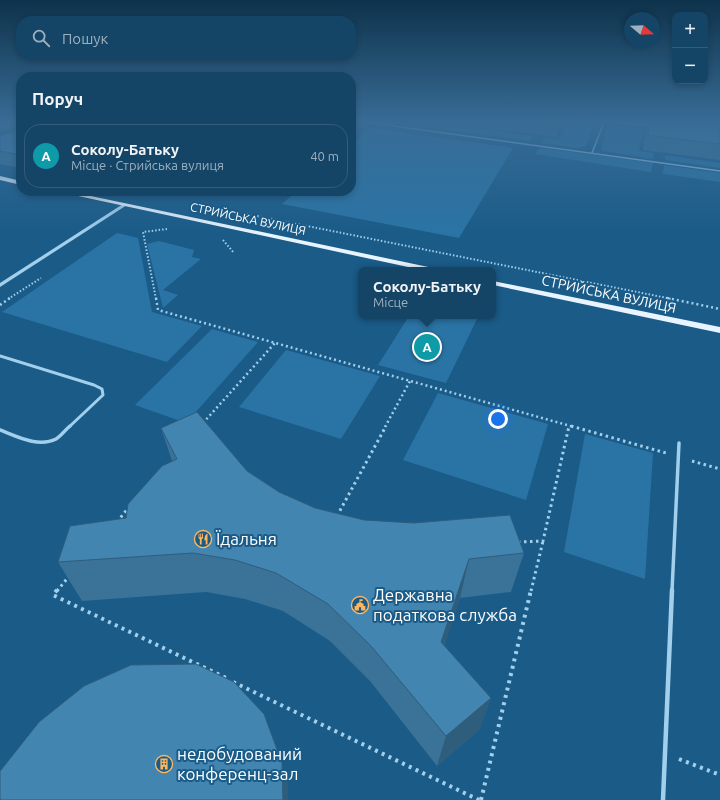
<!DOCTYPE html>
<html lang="uk">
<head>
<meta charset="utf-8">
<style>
	:root { --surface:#144466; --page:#1d4b6c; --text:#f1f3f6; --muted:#9db0bf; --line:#335c7a; --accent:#8bbbb9 }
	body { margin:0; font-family:Ubuntu,sans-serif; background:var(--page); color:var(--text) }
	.controls { position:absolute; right:12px; top:12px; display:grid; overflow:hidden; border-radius:8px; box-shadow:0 2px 6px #0003 }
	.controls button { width:36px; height:36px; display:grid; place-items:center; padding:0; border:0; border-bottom:1px solid var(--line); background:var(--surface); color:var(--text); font:20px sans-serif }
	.compass { position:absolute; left:624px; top:12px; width:36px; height:36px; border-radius:50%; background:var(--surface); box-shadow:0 2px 6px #0003; rotate:109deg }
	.you { position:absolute; left:498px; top:419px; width:14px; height:14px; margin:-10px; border:3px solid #fff; border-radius:50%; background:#1a73e8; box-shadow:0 0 0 6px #1a73e833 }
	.badge { display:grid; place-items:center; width:26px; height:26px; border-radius:50%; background:var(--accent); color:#fff; font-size:13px; font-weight:700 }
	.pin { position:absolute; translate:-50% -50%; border:2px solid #fff; box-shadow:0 1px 4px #0006 }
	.popup { position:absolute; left:358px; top:267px; width:138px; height:52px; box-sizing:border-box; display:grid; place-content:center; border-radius:8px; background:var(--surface); filter:drop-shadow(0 1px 3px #0005); font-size:13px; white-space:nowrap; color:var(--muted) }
	.popup b { font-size:15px; color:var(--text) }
	.popup::after { content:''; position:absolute; left:50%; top:100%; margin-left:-8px; border:8px solid transparent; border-top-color:var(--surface) }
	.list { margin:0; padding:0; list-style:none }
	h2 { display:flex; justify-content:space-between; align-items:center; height:52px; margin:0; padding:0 16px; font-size:17px }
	h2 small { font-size:13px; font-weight:400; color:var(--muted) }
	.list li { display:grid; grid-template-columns:26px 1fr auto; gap:12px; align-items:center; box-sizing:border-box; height:64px; margin:0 8px 8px; padding:0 8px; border:1px solid var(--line); border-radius:16px }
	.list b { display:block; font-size:15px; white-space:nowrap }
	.list p { margin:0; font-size:13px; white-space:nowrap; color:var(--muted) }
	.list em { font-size:13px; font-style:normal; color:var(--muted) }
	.icon { flex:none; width:22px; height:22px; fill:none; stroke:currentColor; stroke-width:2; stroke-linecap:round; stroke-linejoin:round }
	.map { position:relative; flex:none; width:720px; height:800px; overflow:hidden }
	.search { position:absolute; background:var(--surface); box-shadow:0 2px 6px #0003; left:16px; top:16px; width:340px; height:44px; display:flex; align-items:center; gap:10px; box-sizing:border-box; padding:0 14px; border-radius:16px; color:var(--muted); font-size:15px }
	.panel { position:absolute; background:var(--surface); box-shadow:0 2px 6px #0003; left:16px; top:72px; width:340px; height:124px; border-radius:16px }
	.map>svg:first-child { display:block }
	.green { fill:#2a74a5 }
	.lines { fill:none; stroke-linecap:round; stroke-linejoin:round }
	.path-far3 { stroke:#a2cfec; stroke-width:2; stroke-dasharray:1.5 2; stroke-linecap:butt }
	.path-far2 { stroke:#a2cfec; stroke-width:2.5; stroke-dasharray:2 3; stroke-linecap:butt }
	.path-far1 { stroke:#a2cfec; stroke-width:3; stroke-dasharray:2.5 3.5; stroke-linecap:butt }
	.path { stroke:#a2cfec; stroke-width:4; stroke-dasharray:3 4.5; stroke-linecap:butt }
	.service-far3 { stroke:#a2cfec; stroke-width:1.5 }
	.service-far2 { stroke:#a2cfec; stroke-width:3 }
	.service-far1 { stroke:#a2cfec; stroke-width:3.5 }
	.service { stroke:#a2cfec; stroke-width:4.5 }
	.tertiary { fill:#a2cfec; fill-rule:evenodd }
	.primary { fill:#e8f4ff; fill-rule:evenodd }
	.wall { fill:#3a7298 }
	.shaded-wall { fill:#2f5d7c }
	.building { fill:#4385b1; stroke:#2f5d7c }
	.labels { text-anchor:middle; stroke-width:4; stroke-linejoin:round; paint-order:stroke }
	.far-street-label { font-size:12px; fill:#fff; stroke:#1a5b88 }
	.street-label { font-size:14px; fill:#fff; stroke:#1a5b88 }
	.near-poi-label { font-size:17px; fill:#fff; stroke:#1a5b88; text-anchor:start }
</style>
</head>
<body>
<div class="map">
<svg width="720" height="800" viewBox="0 0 720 800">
	<rect width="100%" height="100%" fill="#1a5b88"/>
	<path class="green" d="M386 122H444L443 124 533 136 530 141Z
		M568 122H595L586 146 578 148 541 143 544 138 559 139Z
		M615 125 643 129 639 151 654 153 653 159 603 151 601 149 608 126Z
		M370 128 513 148 459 238 282 204 297 191H351V144Z
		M542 148 653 163 651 172 535 154 538 149Z
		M665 155 720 163V168L665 160Z
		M664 165 720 173V182L663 174Z
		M117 233 138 238 152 312 202 326 167 362 2 312Z
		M159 241 194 250 192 257 201 259 163 290 178 295 163 308 147 244Z
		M409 316 478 317 446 383 378 365Z
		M212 329 258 342 186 423 135 405Z
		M286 350 380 376 341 439 239 407Z
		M438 393 548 424 526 500 403 460Z
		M585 434 653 453 645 579 564 552Z"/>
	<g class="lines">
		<path class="path-far3" d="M247 214 672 299
			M223 240 234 253
			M8 299 41 278
			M156 299 143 232 167 229"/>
		<path class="path-far2" d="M156 298 158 310 574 427
			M667 298 720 309
			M0 305 10 298
			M203 423 275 343
			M385 427 410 381"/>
		<path class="path-far1" d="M571 426 666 453
			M692 461 720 469
			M337 516 386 426
			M117 522 129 507
			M518 542 543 541 569 426
			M57 591 70 575
			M531 591 543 541"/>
		<path class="path" d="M57 590 53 595 228 679
			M233 682 479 800
			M679 759 720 775
			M481 800 531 590"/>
		<path class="service-far3" d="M365 122 720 171
			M614 122 650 126
			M592 153 604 122"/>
		<path class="service-far2" d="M0 356 94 385 102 389 103 395 69 427"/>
		<path class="service-far1" d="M0 430C16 436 38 448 56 439 61 436 65 430 70 426
			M672 591 679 443"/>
		<path class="service" d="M663 800 672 590"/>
		<path class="tertiary" d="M123 204 127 205 0 287V283Z"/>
		<path class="primary" d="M0 176 21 181V185L0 180Z
			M55 191H67L433 268 437 270H422Z
			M493 281 720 327V333L493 285Z"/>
	</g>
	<path class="wall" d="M0 122H21V168L0 164Z
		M448 122H563L556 137 448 123Z
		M647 122H720V160L643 150 646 128 647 124H646Z
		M132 191H161L154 196Z
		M161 428 247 471 279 492 315 508 364 520 524 553 511 592 460 598 444 646 491 698 479 730 437 766 370 681 330 641 283 611 245 599 206 592 82 601 58 562 126 518 172 461Z"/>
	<path class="shaded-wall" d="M560 122H563L556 137 559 124Z
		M15 126 20 139 0 143V132Z
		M153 191H161L154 196Z
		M469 559 460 598 434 677 441 642Z
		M491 698 479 730 437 766 446 736Z
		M282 763 288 784V800H283Z"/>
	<path class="building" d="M0 122 16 124 18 123V122H21V155L0 151V136L17 130 18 127 15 126 0 132Z
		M539 122H560L559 124Z
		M649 122H720V144L648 135Z
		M197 412 247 471 279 492 315 508 364 520 414 523 510 515 524 553 469 559 441 642 491 698 446 736 371 646 328 604 276 573 235 560 193 553 58 562 70 526 126 518 128 504 162 466 177 459 161 428Z
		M196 664 234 682 264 714 282 763 283 800H0V771L1 770 39 722 84 686 131 665Z"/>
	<linearGradient id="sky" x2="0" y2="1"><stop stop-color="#0e324b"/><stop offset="0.52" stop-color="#386c96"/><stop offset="1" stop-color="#386c96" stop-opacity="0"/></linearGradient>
	<rect width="720" height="234" fill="url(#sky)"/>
	<defs>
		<g id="restaurant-ring" transform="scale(0.9)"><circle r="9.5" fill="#1a5b88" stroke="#ffb75e" stroke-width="1.5"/><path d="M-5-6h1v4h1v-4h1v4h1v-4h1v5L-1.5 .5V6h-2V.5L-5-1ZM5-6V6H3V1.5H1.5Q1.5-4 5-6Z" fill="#ffb75e"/></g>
		<g id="civic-ring" transform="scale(0.9)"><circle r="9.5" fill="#1a5b88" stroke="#ffb75e" stroke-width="1.5"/><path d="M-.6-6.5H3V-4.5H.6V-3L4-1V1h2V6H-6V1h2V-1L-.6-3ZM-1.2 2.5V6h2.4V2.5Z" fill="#ffb75e"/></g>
		<g id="building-ring" transform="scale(0.9)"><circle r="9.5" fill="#1a5b88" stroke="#ffb75e" stroke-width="1.5"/><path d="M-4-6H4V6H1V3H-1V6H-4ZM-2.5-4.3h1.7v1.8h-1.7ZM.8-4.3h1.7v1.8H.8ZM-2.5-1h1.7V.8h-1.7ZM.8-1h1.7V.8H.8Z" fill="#ffb75e"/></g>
	</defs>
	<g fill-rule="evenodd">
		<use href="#restaurant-ring" x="203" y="539"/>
		<use href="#civic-ring" x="360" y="605"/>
		<use href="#building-ring" x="164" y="764"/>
	</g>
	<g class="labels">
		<g class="far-street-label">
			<text transform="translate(248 219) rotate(12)" y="4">СТРИЙСЬКА ВУЛИЦЯ</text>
		</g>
		<g class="street-label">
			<text transform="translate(609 294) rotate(12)" y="5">СТРИЙСЬКА ВУЛИЦЯ</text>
		</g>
		<g class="near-poi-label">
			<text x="216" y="545">Їдальня</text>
			<text x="373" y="601">Державна<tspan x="373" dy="20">податкова служба</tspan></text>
			<text x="177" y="760">недобудований<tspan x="177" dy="20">конференц-зал</tspan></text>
		</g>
	</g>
</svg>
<div class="controls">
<button>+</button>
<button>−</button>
</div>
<svg class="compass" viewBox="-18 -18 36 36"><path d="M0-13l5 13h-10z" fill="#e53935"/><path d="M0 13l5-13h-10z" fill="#9db0bf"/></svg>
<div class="you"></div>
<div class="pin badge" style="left:427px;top:347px;background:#0f9aa8">A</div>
<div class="popup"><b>Соколу-Батьку</b>Місце</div>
<div class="search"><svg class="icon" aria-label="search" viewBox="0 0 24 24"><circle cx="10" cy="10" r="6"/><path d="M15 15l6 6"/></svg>Пошук</div>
<section class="panel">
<h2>Поруч<small></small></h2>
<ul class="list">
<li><span class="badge" style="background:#0f9aa8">A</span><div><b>Соколу-Батьку</b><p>Місце · Стрийська вулиця</p></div><em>40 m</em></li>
</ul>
</section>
</div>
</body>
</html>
